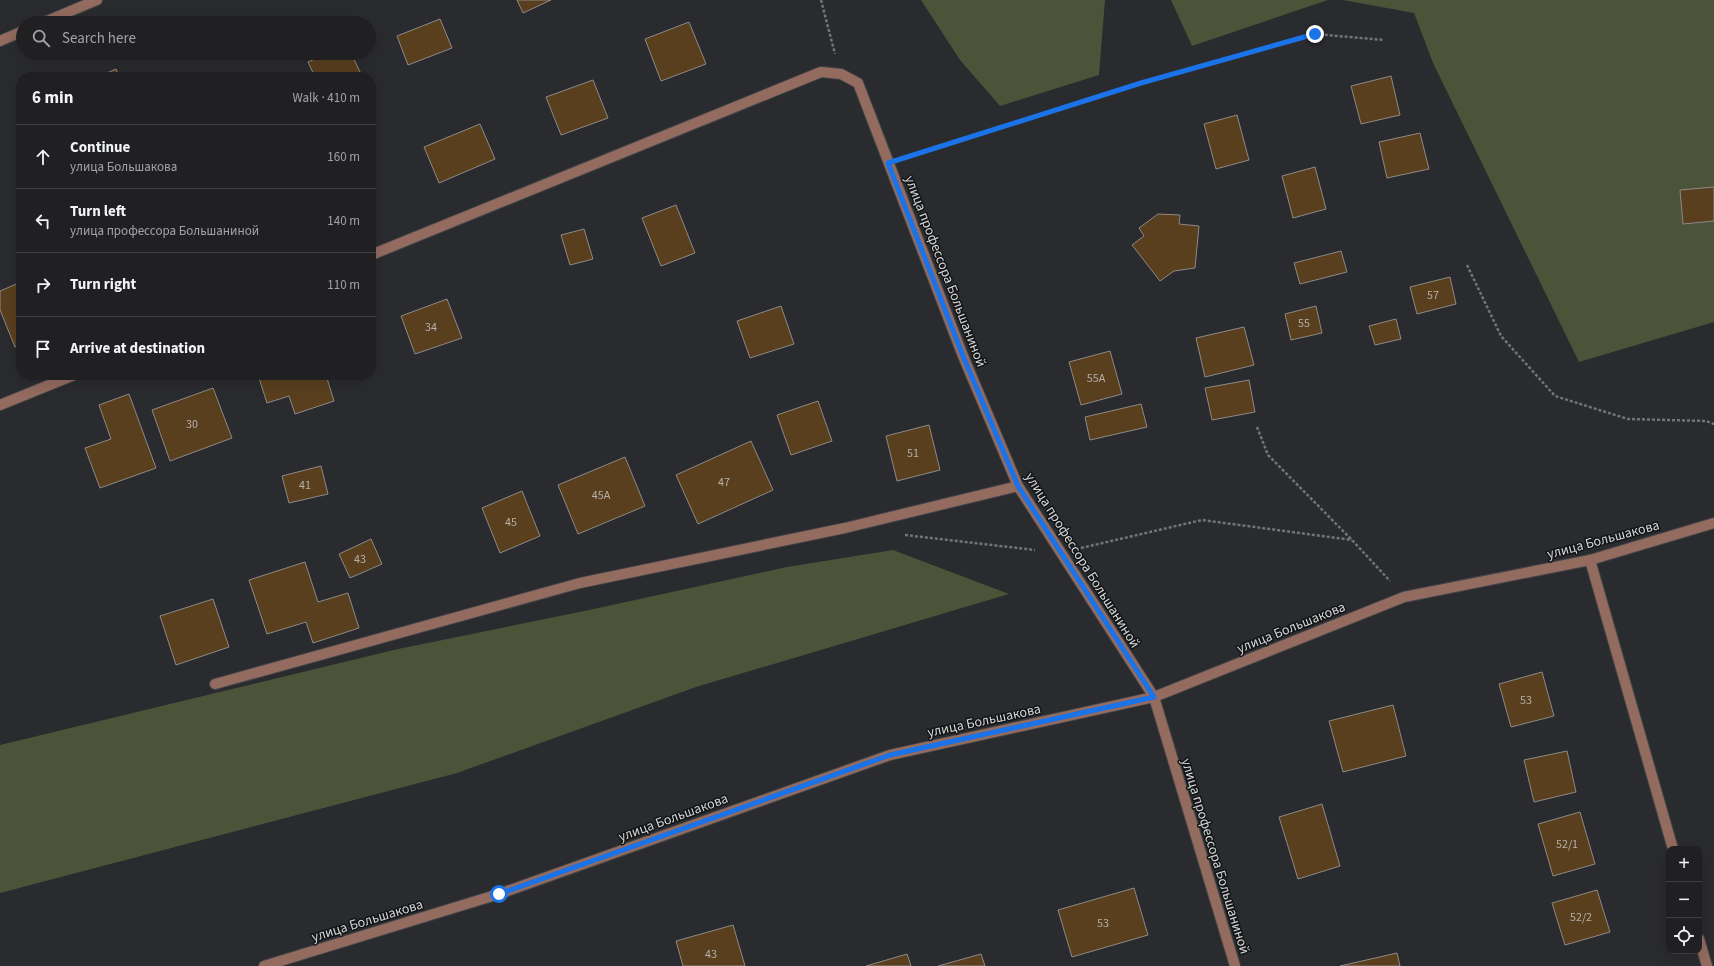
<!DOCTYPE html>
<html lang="en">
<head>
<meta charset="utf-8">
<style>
	:root { --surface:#202022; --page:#2d2d2f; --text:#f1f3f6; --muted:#a2a3a5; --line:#3d3e40 }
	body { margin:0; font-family:"Source Sans 3",sans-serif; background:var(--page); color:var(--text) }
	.controls { position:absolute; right:12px; bottom:12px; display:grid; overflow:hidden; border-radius:8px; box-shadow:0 4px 16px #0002 }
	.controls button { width:36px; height:36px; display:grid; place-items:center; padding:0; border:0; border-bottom:1px solid var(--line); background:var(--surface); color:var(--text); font:20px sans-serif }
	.stop { position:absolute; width:12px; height:12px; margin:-9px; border:3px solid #1a73e8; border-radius:50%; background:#fff }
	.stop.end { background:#1a73e8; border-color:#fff; box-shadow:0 1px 4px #0008 }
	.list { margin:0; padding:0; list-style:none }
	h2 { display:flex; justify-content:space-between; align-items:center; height:52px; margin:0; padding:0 16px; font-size:17px }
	h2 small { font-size:13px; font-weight:400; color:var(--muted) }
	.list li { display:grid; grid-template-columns:26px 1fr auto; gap:12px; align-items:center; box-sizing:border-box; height:64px; padding:0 16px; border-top:1px solid var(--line) }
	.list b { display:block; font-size:15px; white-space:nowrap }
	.list p { margin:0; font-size:13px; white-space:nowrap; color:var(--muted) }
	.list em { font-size:13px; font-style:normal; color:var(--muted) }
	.icon { flex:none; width:22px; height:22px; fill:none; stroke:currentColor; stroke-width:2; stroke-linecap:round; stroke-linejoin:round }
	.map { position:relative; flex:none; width:1714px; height:966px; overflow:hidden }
	.search { position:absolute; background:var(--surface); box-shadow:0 4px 16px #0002; left:16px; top:16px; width:360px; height:44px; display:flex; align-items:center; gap:10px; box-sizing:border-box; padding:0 14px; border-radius:22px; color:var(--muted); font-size:15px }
	.panel { position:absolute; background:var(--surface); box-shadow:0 4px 16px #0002; left:16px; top:72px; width:360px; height:308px; border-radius:16px }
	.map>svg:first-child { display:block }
	.green { fill:#4b5338 }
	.building { fill:#593f1e; stroke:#8d8a87 }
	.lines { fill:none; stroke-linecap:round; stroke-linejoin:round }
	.minor-casing { stroke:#454649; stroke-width:12 }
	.path { stroke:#737476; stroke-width:2.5; stroke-dasharray:3 2; stroke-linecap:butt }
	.minor { stroke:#936b5f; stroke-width:10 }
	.route { stroke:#1a73e8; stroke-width:5 }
	.labels { text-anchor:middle; stroke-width:3; stroke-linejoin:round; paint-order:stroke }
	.number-label { font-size:12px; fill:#b6b0aa }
	.street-label { font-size:14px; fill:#d5d6d8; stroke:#131415 }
</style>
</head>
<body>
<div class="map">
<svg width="1714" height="966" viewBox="0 0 1714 966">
	<rect width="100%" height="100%" fill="#2a2b2e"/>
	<path class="green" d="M921 0H1105L1099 75 1000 106 960 60Z
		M1171 0H1328L1192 46Z
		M1343 0H1714V322L1579 362 1433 63 1414 13Z
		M893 550 1009 594 696 687 457 773 0 893V745L398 649 589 610 787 567Z"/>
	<path class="building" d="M517 0H551L523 13Z
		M440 19 452 48 408 65 397 36Z
		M689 22 706 64 661 81 645 39Z
		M328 53H351L362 76 315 77 308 62Z
		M116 69 119 77H98Z
		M1391 76 1400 115 1361 124 1351 86Z
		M593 80 608 118 561 135 546 97Z
		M1237 115 1249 160 1216 169 1204 124Z
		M480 124 495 159 439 183 424 147Z
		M1420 133 1429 169 1387 178 1379 142Z
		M1315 167 1326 209 1293 218 1282 176Z
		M1714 187V221L1683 224 1680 190Z
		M676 205 695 253 661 266 642 218Z
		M1158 214 1180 215 1179 224 1199 226 1195 268 1174 271 1160 281 1132 245 1144 236 1139 228Z
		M584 229 593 259 570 265 561 235Z
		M1341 251 1347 272 1300 284 1294 263Z
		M1450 277 1456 304 1417 314 1410 287Z
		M21 282V344L15 347 0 310V291Z
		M447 299 462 338 415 354 401 316Z
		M781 306 794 344 750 358 737 321Z
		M1316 306 1322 333 1291 340 1285 314Z
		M1396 319 1401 339 1375 345 1369 326Z
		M1244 327 1254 365 1205 377 1196 338Z
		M1110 351 1122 394 1081 405 1069 362Z
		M258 375H326L334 401 295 414 289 396 267 403Z
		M1249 380 1255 412 1212 420 1205 388Z
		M213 388 232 438 170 461 152 410Z
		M129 394 156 468 100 488 85 448 111 439 99 405Z
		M818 401 832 441 791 455 777 415Z
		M1141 404 1147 427 1090 440 1085 417Z
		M929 425 940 470 897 481 886 436Z
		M751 441 773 490 698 524 676 475Z
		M625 457 645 506 578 534 558 485Z
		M321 466 328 494 289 503 282 476Z
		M522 491 540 536 500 553 482 508Z
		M371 539 382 564 350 578 339 554Z
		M305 562 318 602 348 593 359 628 313 643 306 622 267 634 249 580Z
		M213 599 229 647 176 665 160 616Z
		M1542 672 1554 716 1511 727 1499 684Z
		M1393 705 1406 756 1343 772 1329 721Z
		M1567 751 1576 792 1534 802 1524 760Z
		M1322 804 1340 866 1298 879 1279 817Z
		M1580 812 1595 864 1553 876 1538 824Z
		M1134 888 1148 935 1072 957 1058 910Z
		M1597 890 1610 932 1565 945 1552 903Z
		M733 925 745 966H683L676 941Z
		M1397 953 1400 966H1340Z
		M907 954 911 966H866Z
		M981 954 985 966H938Z"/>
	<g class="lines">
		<g class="minor-casing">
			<path id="minor" d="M42 23 97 0
				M0 41 23 31
				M371 255 821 72 841 74 858 83 963 356 1018 486 1154 697 1235 966
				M0 405 74 375
				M1590 560 1673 849
				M215 684 580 583 845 528 1018 486
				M1699 939 1707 966
				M264 966 499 894 890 755 1154 697 1404 597 1590 560 1714 523"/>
		</g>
		<path class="path" d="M821 0 835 54
			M908 157 1141 83 1315 34 1384 40
			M1467 265 1501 336 1555 396 1628 419 1706 421 1714 424
			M1257 427 1268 455 1352 540 1390 581
			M905 535 1035 550
			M1081 548 1202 520 1352 540"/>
		<use href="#minor" class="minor"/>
	</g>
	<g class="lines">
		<path class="route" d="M499 894 890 755 1154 697 1018 486 963 356 888 163 1141 83 1315 34"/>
	</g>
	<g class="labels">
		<g class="number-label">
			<text x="1433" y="299">57</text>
			<text x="1304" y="327">55</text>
			<text x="431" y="331">34</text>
			<text x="1096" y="382">55А</text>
			<text x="192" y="428">30</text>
			<text x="913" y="457">51</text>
			<text x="724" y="486">47</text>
			<text x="305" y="489">41</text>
			<text x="601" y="499">45А</text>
			<text x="511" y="526">45</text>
			<text x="360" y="563">43</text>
			<text x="1526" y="704">53</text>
			<text x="1567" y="848">52/1</text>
			<text x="1581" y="921">52/2</text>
			<text x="1103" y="927">53</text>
			<text x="711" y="958">43</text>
		</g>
		<g class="street-label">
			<text transform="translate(946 271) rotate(69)" y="5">улица профессора Большаниной</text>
			<text transform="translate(1603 539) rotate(-15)" y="5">улица Большакова</text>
			<text transform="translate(1083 560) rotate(58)" y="5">улица профессора Большаниной</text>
			<text transform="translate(1291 627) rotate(-22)" y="5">улица Большакова</text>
			<text transform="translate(984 720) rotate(-12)" y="5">улица Большакова</text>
			<text transform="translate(673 817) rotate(-20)" y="5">улица Большакова</text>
			<text transform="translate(1216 856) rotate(73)" y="5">улица профессора Большаниной</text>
			<text transform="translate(367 920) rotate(-17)" y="5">улица Большакова</text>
		</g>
	</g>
</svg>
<div class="controls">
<button>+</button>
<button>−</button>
<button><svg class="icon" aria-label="locate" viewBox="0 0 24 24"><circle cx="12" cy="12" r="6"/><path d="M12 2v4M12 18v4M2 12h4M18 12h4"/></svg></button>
</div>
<div class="stop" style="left:499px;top:894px"></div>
<div class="stop end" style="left:1315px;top:34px"></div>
<div class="search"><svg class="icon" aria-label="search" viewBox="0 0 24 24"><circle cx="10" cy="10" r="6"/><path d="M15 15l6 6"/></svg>Search here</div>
<section class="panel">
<h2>6 min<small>Walk · 410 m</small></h2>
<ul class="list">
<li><svg class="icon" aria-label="ahead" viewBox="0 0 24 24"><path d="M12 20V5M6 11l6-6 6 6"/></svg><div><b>Continue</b><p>улица Большакова</p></div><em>160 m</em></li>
<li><svg class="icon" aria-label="left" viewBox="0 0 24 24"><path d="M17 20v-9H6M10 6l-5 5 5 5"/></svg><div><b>Turn left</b><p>улица профессора Большаниной</p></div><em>140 m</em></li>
<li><svg class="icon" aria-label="right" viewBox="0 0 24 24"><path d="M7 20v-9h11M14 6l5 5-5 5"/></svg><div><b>Turn right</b></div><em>110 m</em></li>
<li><svg class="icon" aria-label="arrive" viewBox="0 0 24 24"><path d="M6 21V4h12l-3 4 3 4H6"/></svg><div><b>Arrive at destination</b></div></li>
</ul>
</section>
</div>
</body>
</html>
